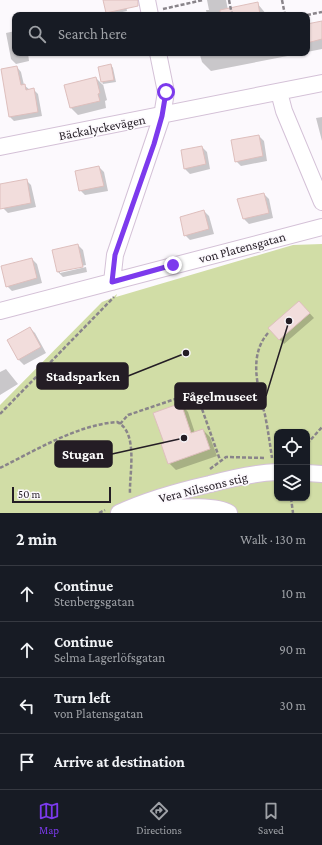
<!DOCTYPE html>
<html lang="en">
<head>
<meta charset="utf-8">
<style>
	:root { --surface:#171b24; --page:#242831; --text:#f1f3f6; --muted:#9ea1a6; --line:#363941; --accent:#7c3aed }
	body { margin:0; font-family:"Crimson Pro",serif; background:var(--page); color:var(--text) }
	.controls { position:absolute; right:12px; bottom:12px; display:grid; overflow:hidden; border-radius:8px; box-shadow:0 1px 3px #0004 }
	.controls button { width:36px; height:36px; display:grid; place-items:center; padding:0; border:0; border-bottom:1px solid var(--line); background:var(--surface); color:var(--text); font:20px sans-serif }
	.scale { position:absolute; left:12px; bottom:10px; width:99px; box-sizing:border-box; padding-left:4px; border:2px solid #241d25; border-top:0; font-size:11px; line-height:14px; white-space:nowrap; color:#241d25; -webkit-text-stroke:3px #fcf9fd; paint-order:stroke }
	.stop { position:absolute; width:12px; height:12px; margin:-9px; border:3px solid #7c3aed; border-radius:50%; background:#fff }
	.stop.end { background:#7c3aed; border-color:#fff; box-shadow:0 1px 4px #0008 }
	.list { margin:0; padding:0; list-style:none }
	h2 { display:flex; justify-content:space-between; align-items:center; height:52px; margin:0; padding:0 16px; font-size:17px }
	h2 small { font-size:13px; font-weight:400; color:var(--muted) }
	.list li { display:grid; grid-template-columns:26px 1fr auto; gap:12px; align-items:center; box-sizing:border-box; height:56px; padding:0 16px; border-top:1px solid var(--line) }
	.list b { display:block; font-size:15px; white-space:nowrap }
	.list p { margin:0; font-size:13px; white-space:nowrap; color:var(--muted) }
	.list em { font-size:13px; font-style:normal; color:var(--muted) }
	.icon { flex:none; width:22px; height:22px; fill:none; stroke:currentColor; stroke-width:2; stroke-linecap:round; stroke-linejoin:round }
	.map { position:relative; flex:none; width:322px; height:513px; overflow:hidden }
	.search { position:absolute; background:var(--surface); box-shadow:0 1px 3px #0004; left:12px; right:12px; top:12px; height:44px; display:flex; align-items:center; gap:10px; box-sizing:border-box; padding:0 14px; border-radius:8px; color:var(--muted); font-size:15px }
	.sheet { height:276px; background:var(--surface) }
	nav { display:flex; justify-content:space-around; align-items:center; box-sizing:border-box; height:56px; border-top:1px solid var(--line); background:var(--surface); font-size:11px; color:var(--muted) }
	nav a { display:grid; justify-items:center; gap:2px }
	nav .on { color:var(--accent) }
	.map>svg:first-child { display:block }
	.green { fill:#d1dda6; fill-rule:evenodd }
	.shadow { fill:#0003 }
	.building { fill:#f2dddc; stroke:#debfbd }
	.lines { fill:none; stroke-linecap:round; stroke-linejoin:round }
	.minor-casing { stroke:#d4c1d7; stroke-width:18 }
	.path { stroke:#89848a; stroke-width:2.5; stroke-dasharray:4 2; stroke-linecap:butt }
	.minor { stroke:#fff; stroke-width:16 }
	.route { stroke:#7c3aed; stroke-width:5 }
	.labels { text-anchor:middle; stroke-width:3.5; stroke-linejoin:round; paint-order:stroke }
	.street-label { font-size:13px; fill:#241d25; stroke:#fcf9fd }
	.leader { fill:none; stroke:#241d25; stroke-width:1.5 }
	.callout-dot { fill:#241d25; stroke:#fcf9fd; stroke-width:1.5 }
	.callout { fill:#241d25; stroke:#241d25; stroke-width:1.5 }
	.callout-label { font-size:14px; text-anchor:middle; font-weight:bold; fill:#fff }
</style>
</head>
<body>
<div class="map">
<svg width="322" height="513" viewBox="0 0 322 513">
	<rect width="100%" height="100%" fill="#fcf9fd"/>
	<path class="green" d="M322 244V513H0V405L102 302 112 298 117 294 116 297 293 245ZM277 432H307V498H277Z"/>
	<path class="shadow" d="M104 0H125L127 11 109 15 107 12Z
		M207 0H226L228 10 257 3 267 15H207L206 10H209Z
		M322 22V49L307 52V25Z
		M15 31V53H28L29 61 16 64 11 59 6 33Z
		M198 53H303L211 71 202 62 200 55Z
		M111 65 113 68 116 82 103 84 107 100 105 101 106 108 78 115 71 108 96 78 103 85 99 68Z
		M17 67 21 72 24 85 30 90 33 89 38 94 42 116 14 121 9 116Z
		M322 117V141L316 118Z
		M259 136 264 141 267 161 241 166 236 161Z
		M202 147 207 152 210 169 190 174 185 169 182 151Z
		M99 167 104 172 108 191 85 195 80 190Z
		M26 180 31 185 36 207 8 213 3 208 0 185Z
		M264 194 269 199 273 218 249 224 244 219Z
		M204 211 209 216 214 234 190 240 185 235Z
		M78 245 83 250 86 265 60 271V273L86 267 87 272 63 277 58 272 53 251Z
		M32 259 37 264 42 283 12 291 7 286Z
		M304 307 314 318 284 344 279 339Z
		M30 328 35 333 46 353 24 365 19 360 8 340Z
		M6 369 18 384 0 395V372Z
		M181 404 188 412 195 433 203 430 210 437 217 456 176 470 169 463 165 444Z"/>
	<path class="building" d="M103 0H138V6L106 13Z
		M258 2 260 15H220V10Z
		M322 21V39L307 43V24Z
		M111 64 114 80 101 82 98 67Z
		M17 66 21 85 25 84 26 90 34 88 38 112 9 117 1 69Z
		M96 77 100 93 98 94 100 101 70 108 64 85Z
		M259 135 263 156 235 162 231 140Z
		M202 146 206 164 184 169 181 150Z
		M99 166 104 186 79 191 75 171Z
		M27 179 31 203 0 209V184Z
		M264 193 269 213 243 219 237 199Z
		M204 210 209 229 184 236 180 217Z
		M78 244 83 267 57 272 52 250Z
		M32 258 37 278 6 287 1 266Z
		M299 301 310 313 279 340 268 328Z
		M30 327 41 347 18 360 7 340Z
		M181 403 191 433 203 429 210 449 168 464 161 444 164 443 153 413Z"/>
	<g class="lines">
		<g class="minor-casing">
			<path id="minor" d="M147 0 150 15
				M279 92 284 111 322 202
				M0 147 322 83
				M112 282 115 255 162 116 166 92 158 53
				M0 311 322 227
				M307 473 322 474
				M142 509C161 509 214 503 229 513
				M119 513C149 499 179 491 210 484 232 478 254 473 277 472"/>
		</g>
		<path class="path" d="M229 0 232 15
			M282 0 285 15
			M163 9 203 0
			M307 15 322 12
			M268 333C248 356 258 388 265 415 268 430 270 444 272 458
			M0 414 114 297
			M120 424 128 415 196 392 220 460
			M307 444 322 427
			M0 468C36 450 77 425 117 422 139 432 129 475 130 494
			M210 469 226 457 265 458
			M291 498 293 513
			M99 513 105 510"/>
		<use href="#minor" class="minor"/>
	</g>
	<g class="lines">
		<path class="route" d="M166 92 162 116 154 144 115 255 112 282 173 265"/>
	</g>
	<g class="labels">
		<g class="street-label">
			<text transform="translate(102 127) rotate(-11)" y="5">Bäckalyckevägen</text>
			<text transform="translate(242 247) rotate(-15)" y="5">von Platensgatan</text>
			<text transform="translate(203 487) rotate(-14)" y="5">Vera Nilssons stig</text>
		</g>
	</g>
	<path class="leader" d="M186 353L128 376M289 321L266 396M184 438L112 454"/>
	<g class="callout-dot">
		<circle cx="186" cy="353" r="4"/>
		<circle cx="289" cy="321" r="4"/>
		<circle cx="184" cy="438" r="4"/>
	</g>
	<g class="callout">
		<rect x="37" y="363" width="91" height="26" rx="4"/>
		<rect x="175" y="383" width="91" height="26" rx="4"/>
		<rect x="55" y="441" width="57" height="26" rx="4"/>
	</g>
	<g class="callout-label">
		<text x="83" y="381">Stadsparken</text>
		<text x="220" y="401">Fågelmuseet</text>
		<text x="83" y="459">Stugan</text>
	</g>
</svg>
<div class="controls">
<button><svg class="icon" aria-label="locate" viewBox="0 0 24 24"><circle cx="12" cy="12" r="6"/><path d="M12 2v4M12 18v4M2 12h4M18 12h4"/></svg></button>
<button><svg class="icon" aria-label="layers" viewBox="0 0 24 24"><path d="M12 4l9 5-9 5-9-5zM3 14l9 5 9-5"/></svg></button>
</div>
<div class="scale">50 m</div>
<div class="stop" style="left:166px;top:92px"></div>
<div class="stop end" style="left:173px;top:265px"></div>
<div class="search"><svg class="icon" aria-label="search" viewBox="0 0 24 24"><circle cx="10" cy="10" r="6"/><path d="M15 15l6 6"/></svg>Search here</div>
</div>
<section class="sheet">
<h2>2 min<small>Walk · 130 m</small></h2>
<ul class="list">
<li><svg class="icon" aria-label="ahead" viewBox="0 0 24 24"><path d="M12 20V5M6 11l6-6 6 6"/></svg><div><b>Continue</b><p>Stenbergsgatan</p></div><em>10 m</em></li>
<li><svg class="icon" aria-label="ahead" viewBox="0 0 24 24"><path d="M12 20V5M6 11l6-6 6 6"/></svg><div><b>Continue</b><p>Selma Lagerlöfsgatan</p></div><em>90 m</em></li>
<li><svg class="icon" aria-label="left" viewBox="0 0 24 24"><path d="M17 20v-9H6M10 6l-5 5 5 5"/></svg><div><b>Turn left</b><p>von Platensgatan</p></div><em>30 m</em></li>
<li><svg class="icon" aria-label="arrive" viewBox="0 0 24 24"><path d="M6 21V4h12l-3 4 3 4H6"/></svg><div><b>Arrive at destination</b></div></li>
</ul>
</section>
<nav>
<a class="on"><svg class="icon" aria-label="map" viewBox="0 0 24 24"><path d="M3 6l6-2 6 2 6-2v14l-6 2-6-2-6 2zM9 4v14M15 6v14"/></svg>Map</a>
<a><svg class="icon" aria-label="directions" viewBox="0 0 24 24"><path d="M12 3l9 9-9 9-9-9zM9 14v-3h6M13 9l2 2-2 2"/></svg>Directions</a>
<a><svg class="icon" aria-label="saved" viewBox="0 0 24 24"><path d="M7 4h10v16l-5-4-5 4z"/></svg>Saved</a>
</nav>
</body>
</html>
